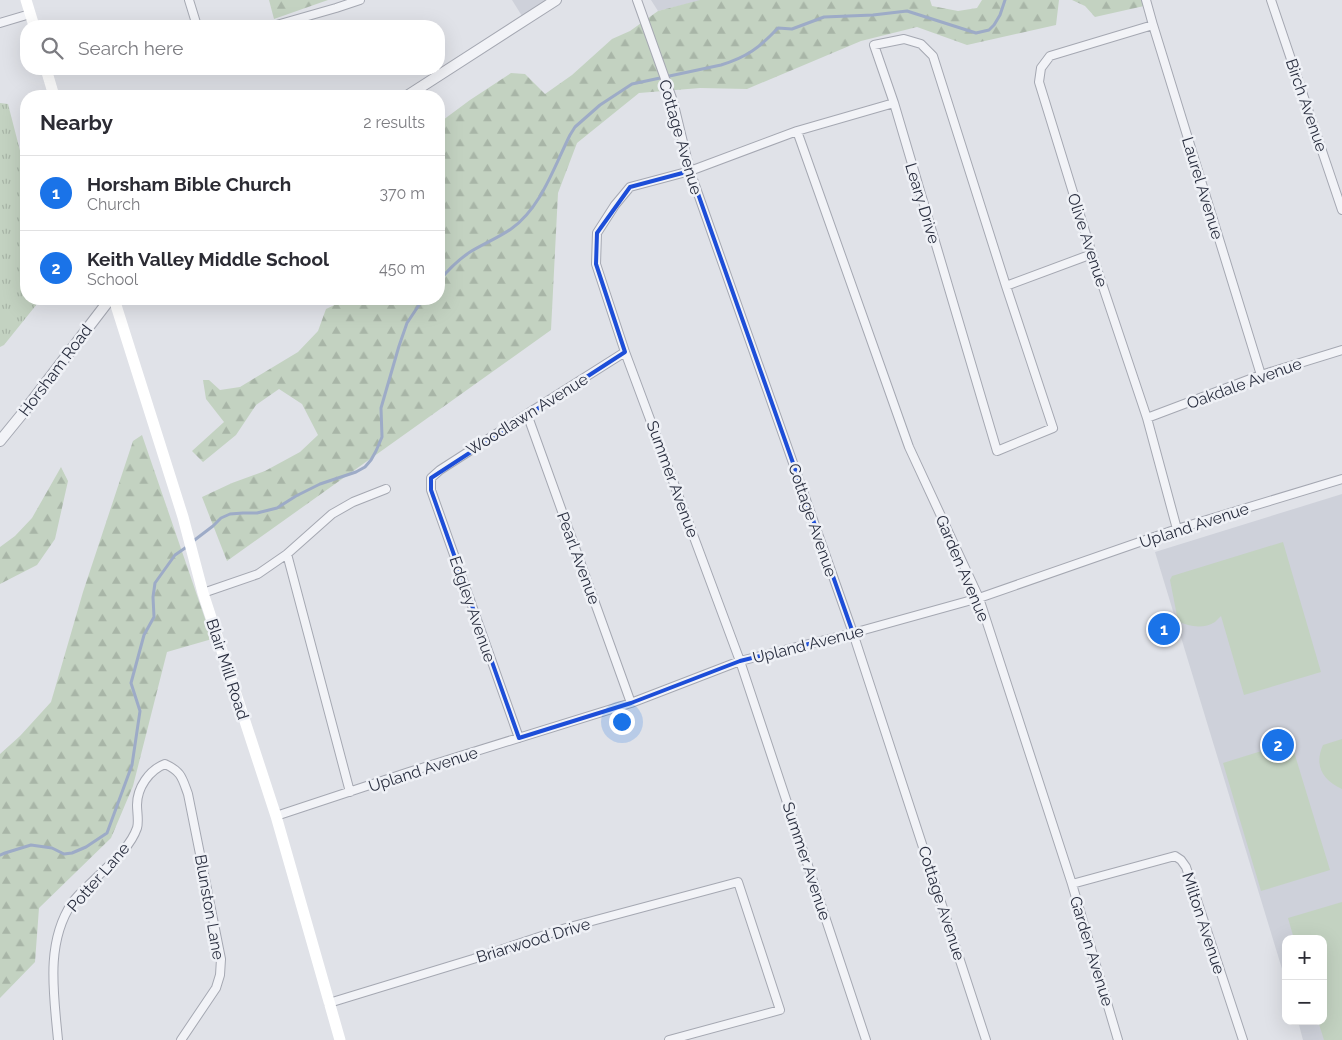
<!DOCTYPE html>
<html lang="en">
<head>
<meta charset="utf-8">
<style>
	:root { --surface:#fff; --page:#f2f2f3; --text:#2b2b33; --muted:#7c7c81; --line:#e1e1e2; --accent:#1a73e8 }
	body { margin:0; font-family:Raleway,sans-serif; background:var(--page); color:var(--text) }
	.controls { position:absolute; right:15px; bottom:15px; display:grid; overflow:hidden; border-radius:10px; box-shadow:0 5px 20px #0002 }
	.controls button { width:45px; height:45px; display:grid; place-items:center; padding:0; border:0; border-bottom:1px solid var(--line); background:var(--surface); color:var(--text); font:25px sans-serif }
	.you { position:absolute; left:621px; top:721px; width:18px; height:18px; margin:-12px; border:4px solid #fff; border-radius:50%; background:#1a73e8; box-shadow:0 0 0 8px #1a73e833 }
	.badge { display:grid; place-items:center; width:32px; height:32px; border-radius:50%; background:var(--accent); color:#fff; font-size:16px; font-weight:700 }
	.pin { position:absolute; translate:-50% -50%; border:2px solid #fff; box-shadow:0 1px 5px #0006 }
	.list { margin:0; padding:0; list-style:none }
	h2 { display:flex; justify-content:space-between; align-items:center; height:65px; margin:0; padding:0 20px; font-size:21px }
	h2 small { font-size:16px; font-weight:400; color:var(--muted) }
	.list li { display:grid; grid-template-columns:32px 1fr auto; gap:15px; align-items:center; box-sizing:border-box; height:75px; padding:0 20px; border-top:1px solid var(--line) }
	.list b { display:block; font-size:19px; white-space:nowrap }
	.list p { margin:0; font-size:16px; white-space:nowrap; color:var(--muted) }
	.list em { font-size:16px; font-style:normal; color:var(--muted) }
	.icon { flex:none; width:28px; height:28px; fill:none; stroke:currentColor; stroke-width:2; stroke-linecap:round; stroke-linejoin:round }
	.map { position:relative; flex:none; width:1342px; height:1040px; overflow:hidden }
	.search { position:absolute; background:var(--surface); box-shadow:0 5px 20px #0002; left:20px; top:20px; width:425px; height:55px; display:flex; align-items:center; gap:12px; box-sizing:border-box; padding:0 18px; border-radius:20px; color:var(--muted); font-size:19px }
	.panel { position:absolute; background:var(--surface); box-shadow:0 5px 20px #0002; left:20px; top:90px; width:425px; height:215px; border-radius:20px }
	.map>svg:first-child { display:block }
	.built { fill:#ced1da }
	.forest { fill:url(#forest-firs) }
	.park { fill:url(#park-tufts) }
	.pitch { fill:#c3d2c1 }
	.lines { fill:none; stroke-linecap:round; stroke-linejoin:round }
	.stream { stroke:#9dabc7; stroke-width:3 }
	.minor-casing { stroke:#a5a8b2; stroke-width:10 }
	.tertiary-casing { stroke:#a5a8b2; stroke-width:12 }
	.minor { stroke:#f2f3f7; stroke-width:8 }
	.tertiary { stroke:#f2f3f7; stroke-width:10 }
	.secondary { stroke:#fff; stroke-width:11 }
	.marked { fill:none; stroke:#1d4ed8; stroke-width:4; stroke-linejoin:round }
	.labels { text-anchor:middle; stroke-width:5; stroke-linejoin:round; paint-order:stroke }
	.street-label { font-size:16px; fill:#292e3f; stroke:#eff1f6 }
</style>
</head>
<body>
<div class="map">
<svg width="1342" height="1040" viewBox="0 0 1342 1040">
	<defs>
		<pattern id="forest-firs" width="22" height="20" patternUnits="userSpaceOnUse" patternTransform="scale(1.25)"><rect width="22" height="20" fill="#c3d2c1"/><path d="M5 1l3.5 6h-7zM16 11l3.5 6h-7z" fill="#a8b5a7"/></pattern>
		<pattern id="park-tufts" width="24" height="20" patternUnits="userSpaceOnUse" patternTransform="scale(1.25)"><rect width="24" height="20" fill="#c3d2c1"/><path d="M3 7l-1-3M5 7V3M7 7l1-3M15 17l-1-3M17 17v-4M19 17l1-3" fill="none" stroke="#a8b5a7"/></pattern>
	</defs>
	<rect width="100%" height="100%" fill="#e0e2e8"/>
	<path class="built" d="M512 0H547L522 16Z
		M651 0H703L658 11Z
		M1342 494V1040H1303L1298 1021H1323V939H1286V982L1155 552Z"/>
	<path class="forest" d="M269 0H328L274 19Z
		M700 0H930L932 6 958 11 977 8 982 0H1059L1056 25 967 45 917 27 861 41 747 89 700 88 639 93 577 143 558 193 551 330 227 561 202 497 232 483 265 471 300 452 318 435 302 404 279 389 256 405 236 435 203 462 192 451 224 422 206 399 203 380H209L220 390 240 387 298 352 318 331 326 309 347 299H439V123L470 100 511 73 525 74 545 94 572 75 612 39 630 31 658 11Z
		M1072 0H1142L1144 6 1095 17 1085 6Z
		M142 435 212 639 167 652 133 786 111 838 39 908 35 962 0 998V754L20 736 51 702 83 592 133 441Z
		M61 467 68 481 55 539 37 565 0 584V547L15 536 32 518Z"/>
	<path class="park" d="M0 103 8 104 26 174V299H41L4 345 0 347Z"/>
	<path class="pitch" d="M1283 542 1321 672 1244 695 1221 616C1219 618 1217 620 1215 622 1204 629 1189 627 1178 621L1170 580 1172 576Z
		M1342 739V789C1322 780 1314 765 1323 745Z
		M1291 742 1330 870 1261 891 1223 763Z
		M1342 902V1040H1324L1318 1021H1323V939H1294L1288 918Z"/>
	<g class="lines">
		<path class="stream" d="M439 281C448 270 458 260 470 252 483 244 498 238 511 229 541 208 554 167 570 135L575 127 600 105 632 84 721 65C747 57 759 48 778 28L792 29 824 17 873 15 907 11 976 33 989 30 994 25 1000 15 1005 0
			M192 542 213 526 221 518 230 514 243 513H257L277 508 296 496 320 484 356 472 365 467 371 460 376 451 382 437 381 408 399 346 407 323 423 299
			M0 855 5 853 31 845 52 848 64 854 72 853 86 847 107 833 132 765 140 711 131 683 144 635 154 617 153 597 155 583 175 555 188 546"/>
		<g class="minor-casing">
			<path id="minor" d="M189 0 197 26
				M637 0 673 101 690 171 853 633 986 1040
				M1146 0 1153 25 1261 375
				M1271 0 1342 210
				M0 23 30 14
				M1153 25 1050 56 1041 68 1039 82 1092 254 1147 418 1177 529
				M273 26 336 8 360 0
				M904 39 921 44 933 56 1006 286 1053 428 997 451 894 103 874 45Z
				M797 131 909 447 979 598 1072 884 1118 1040
				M1006 286 1092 254
				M527 414 631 703
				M1147 418 1261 375 1342 350
				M287 554 350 792
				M203 593 258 574 287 554 332 514 353 502 386 489
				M519 738 431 490V478L440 470 527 414 625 352
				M276 816 409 772 631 703 740 661 853 633 979 598 1177 529 1342 479
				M1072 884 1175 856 1181 860 1186 867 1243 1040
				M329 1003 473 959 566 928 738 882 780 1010 669 1040
				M58 1040C54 995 45 943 72 903 78 894 88 886 96 878 110 864 130 848 137 828 139 822 137 812 137 805 137 788 149 770 165 764 182 772 182 778 188 794L221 959 220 975 216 988 181 1040
				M866 1040 740 661 625 352 596 264 597 233 615 205 630 187 690 171 797 131 894 103"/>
		</g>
		<g class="tertiary-casing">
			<path id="tertiary" d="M407 96 556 0
				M0 441 22 414 110 299"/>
		</g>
		<use href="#minor" class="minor"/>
		<use href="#tertiary" class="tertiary"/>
		<path class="secondary" d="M26 0 34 26
			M46 69 54 96
			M114 299 183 517 203 593 276 816 340 1040"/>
	</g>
	<path class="marked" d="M690 171 853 633 740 661 631 703 519 738 431 490V478L625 352 596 264 597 233 630 187Z"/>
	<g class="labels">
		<g class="street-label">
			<text transform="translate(1307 105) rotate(71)" y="6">Birch Avenue</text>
			<text transform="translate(681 137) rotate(74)" y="6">Cottage Avenue</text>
			<text transform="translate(1203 188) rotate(73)" y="6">Laurel Avenue</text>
			<text transform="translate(923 203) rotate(73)" y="6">Leary Drive</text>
			<text transform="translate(1088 240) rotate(72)" y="6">Olive Avenue</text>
			<text transform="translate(55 370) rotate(-53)" y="6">Horsham Road</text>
			<text transform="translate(1244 383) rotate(-20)" y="6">Oakdale Avenue</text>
			<text transform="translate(527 414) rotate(-32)" y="6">Woodlawn Avenue</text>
			<text transform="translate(673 479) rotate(70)" y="6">Summer Avenue</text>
			<text transform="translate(813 520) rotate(71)" y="6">Cottage Avenue</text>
			<text transform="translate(1194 525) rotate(-18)" y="6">Upland Avenue</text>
			<text transform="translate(579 558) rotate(70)" y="6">Pearl Avenue</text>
			<text transform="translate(963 568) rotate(67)" y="6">Garden Avenue</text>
			<text transform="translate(473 609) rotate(71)" y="6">Edgley Avenue</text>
			<text transform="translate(808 644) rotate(-14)" y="6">Upland Avenue</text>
			<text transform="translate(228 669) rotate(72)" y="6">Blair Mill Road</text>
			<text transform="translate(423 769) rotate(-18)" y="6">Upland Avenue</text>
			<text transform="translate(807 861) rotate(72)" y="6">Summer Avenue</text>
			<text transform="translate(98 877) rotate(-49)" y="6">Potter Lane</text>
			<text transform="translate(942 903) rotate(72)" y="6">Cottage Avenue</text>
			<text transform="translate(210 907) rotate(80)" y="6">Blunston Lane</text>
			<text transform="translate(1204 923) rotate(72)" y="6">Milton Avenue</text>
			<text transform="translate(533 940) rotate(-17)" y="6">Briarwood Drive</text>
			<text transform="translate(1092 951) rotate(73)" y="6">Garden Avenue</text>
		</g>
	</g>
</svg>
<div class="controls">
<button>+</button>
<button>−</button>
</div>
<div class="you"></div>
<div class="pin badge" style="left:1164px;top:629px">1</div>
<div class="pin badge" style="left:1278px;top:745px">2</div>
<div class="search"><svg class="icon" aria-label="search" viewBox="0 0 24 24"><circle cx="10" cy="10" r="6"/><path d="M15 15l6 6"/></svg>Search here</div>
<section class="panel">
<h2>Nearby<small>2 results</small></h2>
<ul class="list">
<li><span class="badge">1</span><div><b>Horsham Bible Church</b><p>Church</p></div><em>370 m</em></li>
<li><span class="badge">2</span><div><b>Keith Valley Middle School</b><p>School</p></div><em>450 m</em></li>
</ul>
</section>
</div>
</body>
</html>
